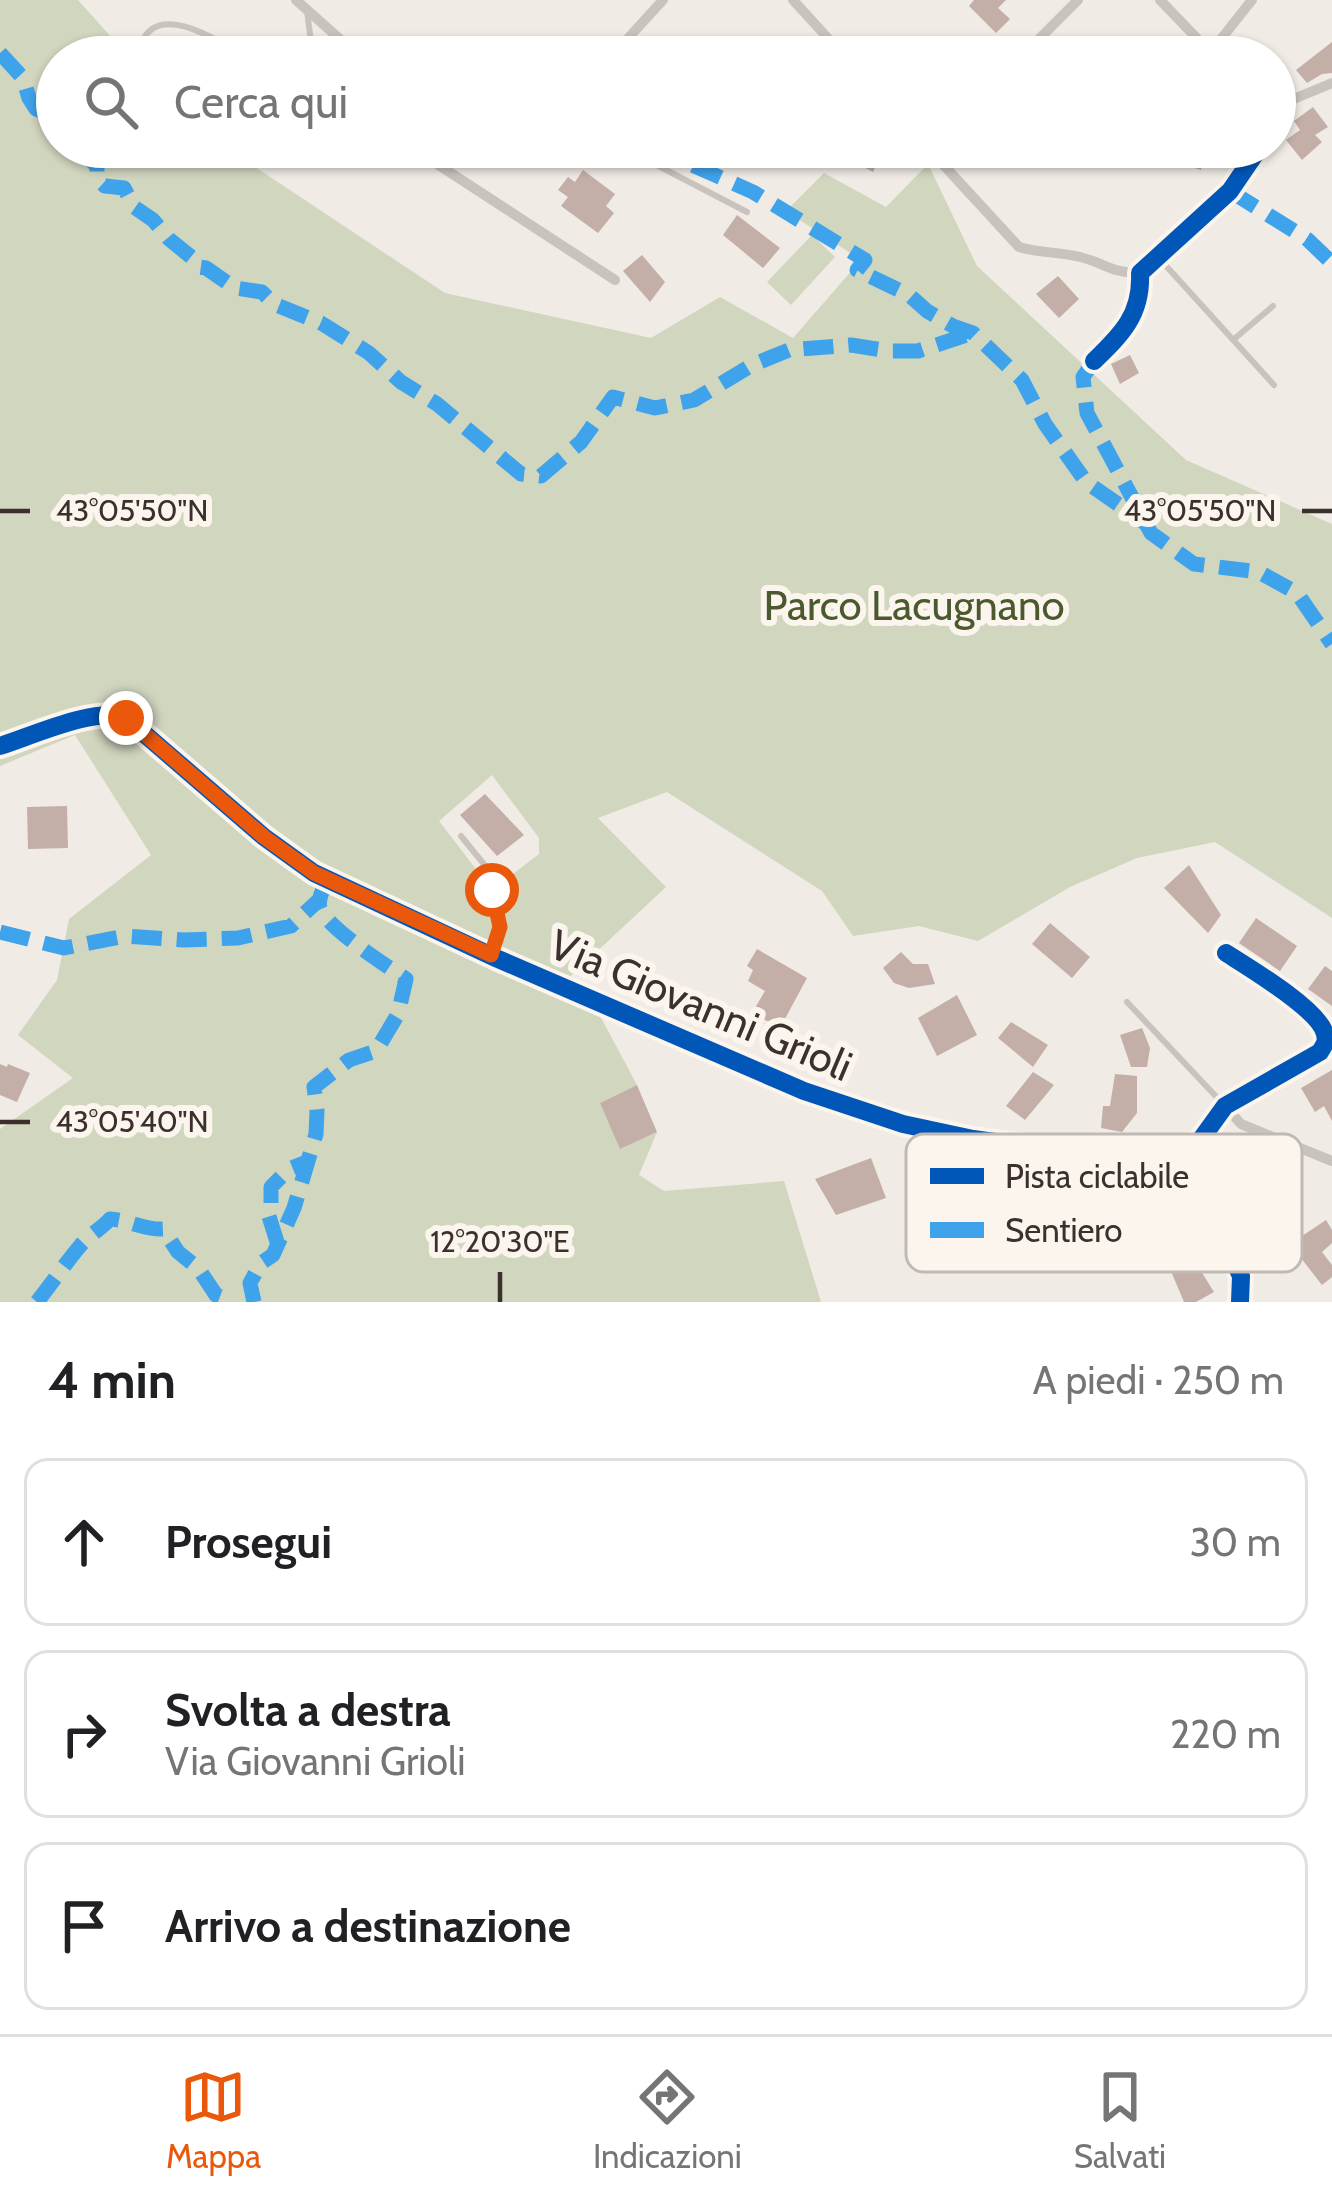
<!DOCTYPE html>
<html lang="it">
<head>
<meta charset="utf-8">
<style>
	:root { --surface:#fff; --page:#f6f6f6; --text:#202124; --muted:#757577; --line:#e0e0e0; --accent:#ea580c }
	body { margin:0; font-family:Cabin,sans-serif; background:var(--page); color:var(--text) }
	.stop { position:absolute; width:36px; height:36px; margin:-27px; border:9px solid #ea580c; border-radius:50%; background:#fff }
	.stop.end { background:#ea580c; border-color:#fff; box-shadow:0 3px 12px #0008 }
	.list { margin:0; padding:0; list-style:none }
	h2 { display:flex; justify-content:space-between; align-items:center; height:156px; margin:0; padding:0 48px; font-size:51px }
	h2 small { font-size:39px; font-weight:400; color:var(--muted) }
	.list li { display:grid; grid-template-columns:78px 1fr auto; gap:36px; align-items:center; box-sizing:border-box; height:168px; margin:0 24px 24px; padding:0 24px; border:3px solid var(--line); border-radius:24px }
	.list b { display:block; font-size:45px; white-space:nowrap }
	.list p { margin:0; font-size:39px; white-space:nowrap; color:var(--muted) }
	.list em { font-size:39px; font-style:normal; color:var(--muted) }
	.icon { flex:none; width:66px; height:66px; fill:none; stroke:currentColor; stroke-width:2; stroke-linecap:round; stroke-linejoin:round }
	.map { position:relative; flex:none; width:1332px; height:1302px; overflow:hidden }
	.search { position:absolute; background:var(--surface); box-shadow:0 3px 9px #0004; left:36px; right:36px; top:36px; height:132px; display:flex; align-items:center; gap:30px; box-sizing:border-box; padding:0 42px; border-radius:66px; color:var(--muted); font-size:45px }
	.sheet { height:732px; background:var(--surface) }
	nav { display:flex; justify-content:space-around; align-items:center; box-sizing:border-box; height:168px; border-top:3px solid var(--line); background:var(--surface); font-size:33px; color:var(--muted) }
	nav a { display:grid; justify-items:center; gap:6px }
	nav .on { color:var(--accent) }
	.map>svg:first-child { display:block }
	.green { fill:#d1d6bf; fill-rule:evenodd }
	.building { fill:#c3afa7 }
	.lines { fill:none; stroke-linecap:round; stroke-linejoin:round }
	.lane { stroke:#c9c3be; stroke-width:6 }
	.street { stroke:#c9c3be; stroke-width:10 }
	.quiet { stroke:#3fa3eb; stroke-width:15; stroke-dasharray:30 15; stroke-linecap:butt }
	.cycleway-casing { stroke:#fbf5ee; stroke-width:26 }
	.cycleway { stroke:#0057b8; stroke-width:18 }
	.route { stroke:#ea580c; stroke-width:15 }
	.ticks { fill:none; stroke:#3b302b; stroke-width:4.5 }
	.labels { text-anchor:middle; stroke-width:12; stroke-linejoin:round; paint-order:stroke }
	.park-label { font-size:42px; fill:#4a5a2e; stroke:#fbf5ee }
	.street-label { font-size:42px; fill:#3b302b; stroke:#fbf5ee }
	.key { fill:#fbf5ee; stroke:#c1bab4; stroke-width:3 }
	.key-label { font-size:33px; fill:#3b302b }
	.ticks-label { font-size:30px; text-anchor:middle; fill:#3b302b; stroke:#fbf5ee; stroke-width:12; stroke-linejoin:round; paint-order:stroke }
</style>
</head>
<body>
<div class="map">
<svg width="1332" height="1302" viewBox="0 0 1332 1302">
	<rect width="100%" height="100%" fill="#f0ebe5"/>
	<path class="green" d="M0 0H78L129 57H57V147H225L445 293 651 338 720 297 793 338 861 260 786 211 824 173 886 207 928 164 977 266 1186 460 1332 524V918L1215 842 1137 858 1070 887 978 941 919 926 853 936 822 891 667 792 598 818 666 887 561 985 591 999 637 1085 600 1103 621 1148 657 1132 639 1175 664 1191 784 1181 821 1302H0V1129L73 1078 18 1035 57 980 69 919 151 855 75 735 0 766ZM492 775 539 838V854L492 890 439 821Z
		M812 235 835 257 791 305 767 282Z"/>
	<path class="building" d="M974 0H1006L998 8 1010 19 996 33 969 6Z
		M1332 42V73L1322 74 1307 83 1296 70Z
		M1313 107 1328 127 1315 135 1322 142 1302 160 1286 140 1300 130 1294 121Z
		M825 147H884L873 172Z
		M1182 147H1207L1201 170 1178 163Z
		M583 170 615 194 606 206 614 213 598 233 561 206 568 197 558 190 568 177 575 182Z
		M737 215 780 248 763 268 723 235Z
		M642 255 665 282 650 302 623 271Z
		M1058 276 1079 299 1059 318 1036 294Z
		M1130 355 1139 373 1120 384 1111 364Z
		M485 794 524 835 497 856 460 815Z
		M67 806 68 848 28 849 27 807Z
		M1189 865 1221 915 1208 933 1164 888Z
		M1256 918 1297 946 1280 971 1239 943Z
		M1050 923 1090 957 1072 978 1032 944Z
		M757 949 807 978 780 1028 752 1013 765 991 748 981 753 970 747 966Z
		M901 952 913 964H928L935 984 909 988 894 983 883 968Z
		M1325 966 1332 971V1006L1308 989Z
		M957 995 977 1035 937 1056 918 1018Z
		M1011 1022 1048 1045 1033 1067 998 1038Z
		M1142 1028 1150 1048 1147 1067H1131L1120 1035Z
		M0 1064 7 1067 8 1064 30 1073 17 1102 0 1095Z
		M1332 1070V1121L1324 1106 1315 1112 1301 1088Z
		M1033 1072 1054 1085 1025 1120 1006 1106Z
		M1115 1074 1137 1076V1113L1122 1132 1101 1128 1103 1106H1110Z
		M637 1085 657 1132 620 1149 600 1103Z
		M871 1158 886 1198 836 1215 815 1179Z
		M1326 1220 1332 1230V1243L1322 1252 1332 1265V1277L1322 1285 1290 1244Z
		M1184 1244 1214 1292 1196 1302H1184L1165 1257Z"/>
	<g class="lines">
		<path class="lane" d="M307 11 311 42 321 57
			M141 44C158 0 218 41 247 57
			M622 147 747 212
			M1158 257 1274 385
			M1233 340 1273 306
			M461 836 487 868 500 927 491 955
			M1127 1002 1225 1106"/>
		<path class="street" d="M296 0 360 57
			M793 0 845 57
			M1160 0 1215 57
			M1210 53 1252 0
			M611 57 663 0
			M1021 57 1078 0
			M1275 102 1279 105 1275 124
			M1279 105 1332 83
			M411 147 615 280
			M927 147 1019 247C1039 253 1060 252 1080 257 1105 263 1111 273 1140 273
			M1094 361C1122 334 1142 314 1140 273L1230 191 1260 147
			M0 746C32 736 96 706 126 718L264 837 314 873 498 959 804 1091 903 1124 973 1139 1040 1148 1062 1155 1232 1257 1241 1276 1240 1302
			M1225 1106 1241 1124 1332 1161
			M1152 1207 1225 1106 1320 1052C1324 1045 1327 1043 1325 1034 1320 1010 1248 967 1226 953"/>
		<path class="quiet" d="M0 53 23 78 29 98 36 109 46 113 57 126
			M81 147 97 167V179L105 186 124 188 134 207 153 220 169 239 195 260 199 267 206 268 235 288 262 292 274 304 321 323 369 353 401 382 437 404 521 474 541 476 581 442 613 397 655 408 694 400 752 365 789 350 851 345 889 351H918L973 333
			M652 147 753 192 865 260 857 270 909 295 927 311 953 326 973 333 1022 380 1045 424 1086 482 1145 523
			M1230 191 1307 239 1332 263
			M1094 361 1083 377 1087 413 1151 533 1194 564 1259 572 1297 593 1332 644
			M0 932 64 948 125 936 183 940 238 938 291 926 319 900
			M278 1245 267 1210 271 1204V1187L289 1169 309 1161
			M37 1302C52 1283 65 1264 80 1246 88 1236 101 1229 110 1219 129 1220 144 1230 163 1229L178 1252 198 1268 216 1295 224 1298 227 1302
			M254 1302 250 1283 261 1263 273 1255 294 1208 316 1134 317 1110 314 1087 349 1060 376 1051 398 1014 406 979C387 966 327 928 320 908 317 898 324 888 328 879"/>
		<g class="cycleway-casing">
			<path id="cycleway" d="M1094 361C1122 334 1142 314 1140 273L1230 191 1260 147
				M0 746C32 736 96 706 126 718L264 837 314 873 498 959 804 1091 903 1124 973 1139 1040 1148 1062 1155 1232 1257 1241 1276 1240 1302
				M1152 1207 1225 1106 1320 1052C1324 1045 1327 1043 1325 1034 1320 1010 1248 967 1226 953"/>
		</g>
		<use href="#cycleway" class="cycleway"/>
	</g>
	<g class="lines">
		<path class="route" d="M126 718 264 837 314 873 491 955 500 927 492 890"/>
	</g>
	<path class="ticks" d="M0 511H30M1302 511H1332M0 1122H30M500 1272V1302"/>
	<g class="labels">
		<g class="park-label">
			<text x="914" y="620">Parco Lacugnano</text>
		</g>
		<g class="street-label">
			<text transform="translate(701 1005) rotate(23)" y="15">Via Giovanni Grioli</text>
		</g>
	</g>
	<rect x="906" y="1134" width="396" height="138" rx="18" class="key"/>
	<rect x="930" y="1168" width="54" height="16" fill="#0057b8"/>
	<rect x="930" y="1222" width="54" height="16" fill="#3fa3eb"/>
	<g class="key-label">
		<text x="1005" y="1188">Pista ciclabile</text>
		<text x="1005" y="1242">Sentiero</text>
	</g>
	<g class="ticks-label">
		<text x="132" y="521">43°05'50"N</text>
		<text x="1200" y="521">43°05'50"N</text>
		<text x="132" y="1132">43°05'40"N</text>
		<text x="500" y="1252">12°20'30"E</text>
	</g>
</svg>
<div class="stop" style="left:492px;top:890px"></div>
<div class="stop end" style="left:126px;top:718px"></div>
<div class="search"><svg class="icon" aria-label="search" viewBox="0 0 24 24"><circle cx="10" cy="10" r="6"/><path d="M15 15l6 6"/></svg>Cerca qui</div>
</div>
<section class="sheet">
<h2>4 min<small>A piedi · 250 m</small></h2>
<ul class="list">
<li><svg class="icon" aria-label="ahead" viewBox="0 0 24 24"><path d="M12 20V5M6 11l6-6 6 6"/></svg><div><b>Prosegui</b></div><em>30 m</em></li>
<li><svg class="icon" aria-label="right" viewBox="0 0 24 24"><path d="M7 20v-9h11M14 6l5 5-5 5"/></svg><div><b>Svolta a destra</b><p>Via Giovanni Grioli</p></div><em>220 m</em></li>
<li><svg class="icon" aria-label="arrive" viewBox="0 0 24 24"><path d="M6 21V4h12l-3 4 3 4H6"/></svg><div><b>Arrivo a destinazione</b></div></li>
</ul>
</section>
<nav>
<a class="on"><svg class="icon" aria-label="map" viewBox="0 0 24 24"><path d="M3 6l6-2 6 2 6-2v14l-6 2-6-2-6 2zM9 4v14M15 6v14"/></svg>Mappa</a>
<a><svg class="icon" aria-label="directions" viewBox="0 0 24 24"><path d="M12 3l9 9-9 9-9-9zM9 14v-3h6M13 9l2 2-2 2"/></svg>Indicazioni</a>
<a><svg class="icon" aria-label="saved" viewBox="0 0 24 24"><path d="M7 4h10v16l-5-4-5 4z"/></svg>Salvati</a>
</nav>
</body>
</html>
